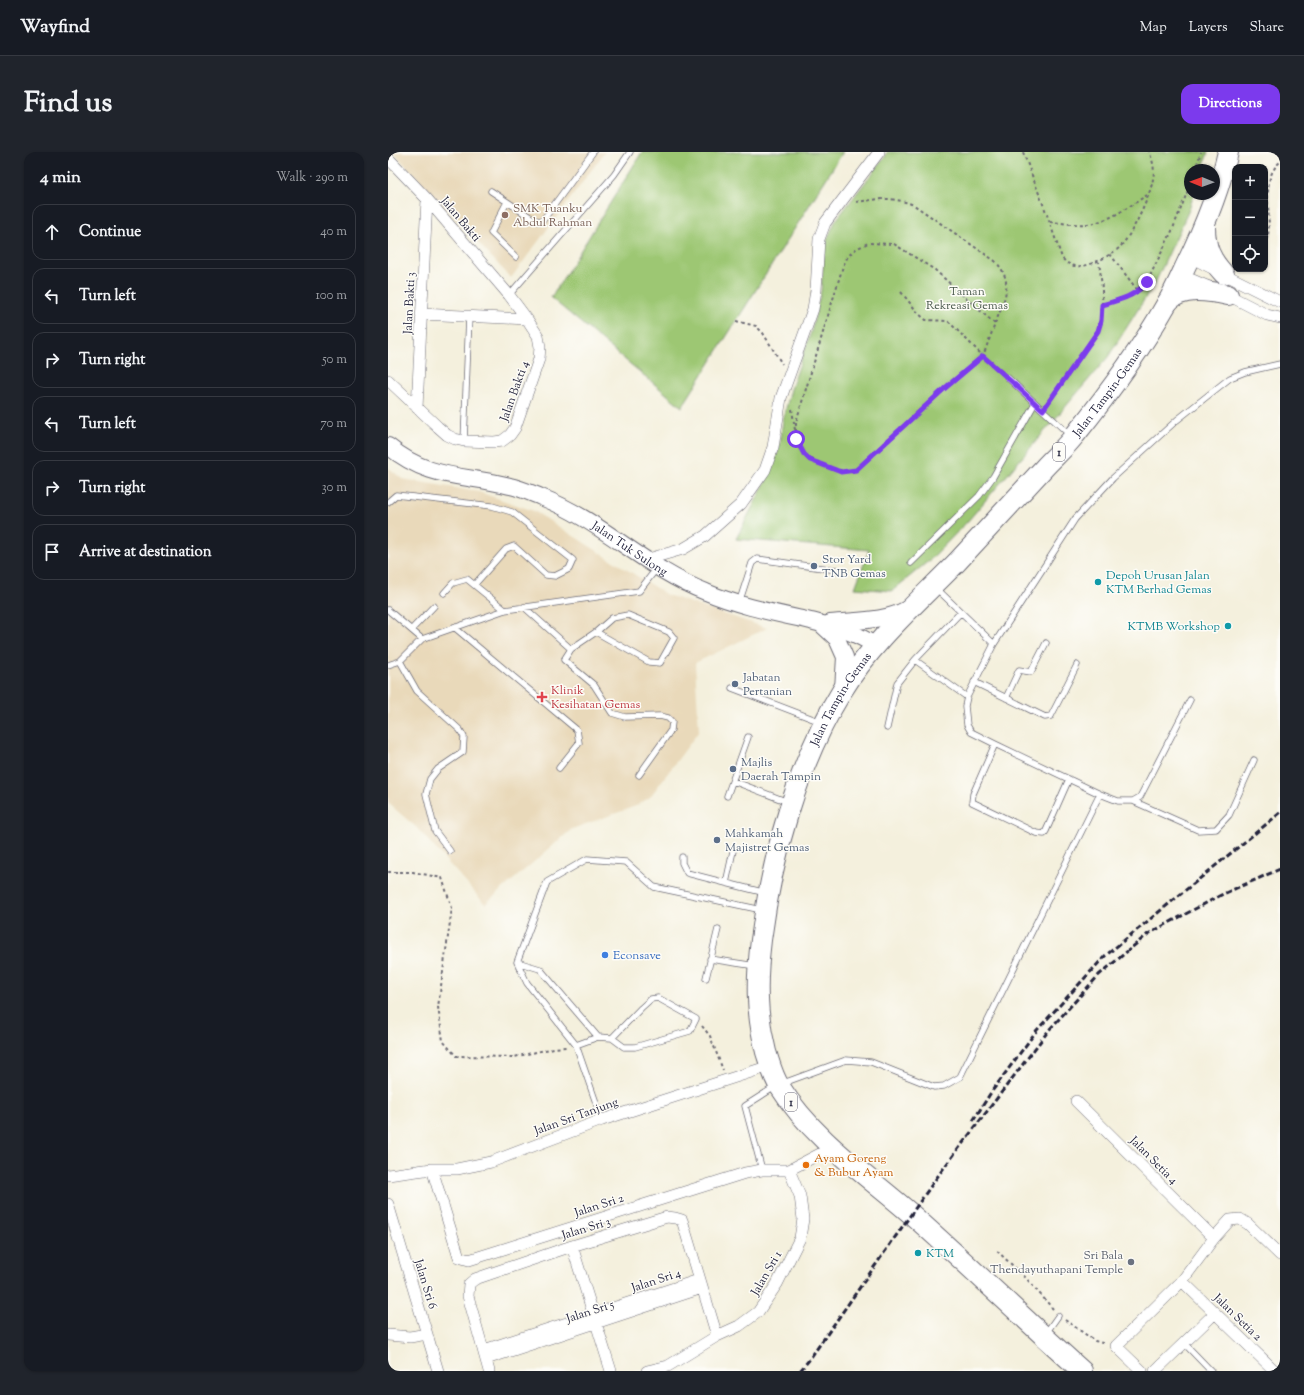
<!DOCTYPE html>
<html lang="en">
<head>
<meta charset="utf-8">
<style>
	:root { --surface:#171b24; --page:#20242c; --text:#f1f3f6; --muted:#9ea1a6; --line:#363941; --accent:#7c3aed }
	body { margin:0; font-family:"Sorts Mill Goudy",serif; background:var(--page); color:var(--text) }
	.controls { position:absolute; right:12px; top:12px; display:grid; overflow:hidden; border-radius:8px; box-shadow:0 1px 3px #0004 }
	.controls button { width:36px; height:36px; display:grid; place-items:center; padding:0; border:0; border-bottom:1px solid var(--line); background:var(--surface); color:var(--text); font:20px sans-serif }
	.compass { position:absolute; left:796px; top:12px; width:36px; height:36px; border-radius:50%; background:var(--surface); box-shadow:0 1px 3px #0004; rotate:271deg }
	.stop { position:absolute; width:12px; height:12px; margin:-9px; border:3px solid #7c3aed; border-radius:50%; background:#fff }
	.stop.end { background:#7c3aed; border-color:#fff; box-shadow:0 1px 4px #0008 }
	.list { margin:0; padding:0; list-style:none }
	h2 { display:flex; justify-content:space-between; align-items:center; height:52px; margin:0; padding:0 16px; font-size:17px }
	h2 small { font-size:13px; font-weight:400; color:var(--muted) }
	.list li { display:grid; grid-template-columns:26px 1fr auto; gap:12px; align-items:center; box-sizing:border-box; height:56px; margin:0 8px 8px; padding:0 8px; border:1px solid var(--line); border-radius:12px }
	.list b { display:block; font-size:15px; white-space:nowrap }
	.list em { font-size:13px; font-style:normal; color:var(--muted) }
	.icon { flex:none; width:22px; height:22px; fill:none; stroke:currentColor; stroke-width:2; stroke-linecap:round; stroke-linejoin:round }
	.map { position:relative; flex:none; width:892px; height:1219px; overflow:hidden; border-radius:12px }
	header { display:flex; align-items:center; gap:24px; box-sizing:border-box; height:56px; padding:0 20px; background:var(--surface); border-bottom:1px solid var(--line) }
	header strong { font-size:19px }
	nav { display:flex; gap:22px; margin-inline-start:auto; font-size:14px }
	.intro { display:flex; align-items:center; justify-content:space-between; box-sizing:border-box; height:96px; padding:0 24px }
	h1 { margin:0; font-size:28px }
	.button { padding:10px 18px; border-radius:12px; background:var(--accent); color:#fff; font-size:14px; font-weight:700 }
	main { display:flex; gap:24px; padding:0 24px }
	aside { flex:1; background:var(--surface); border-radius:12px; box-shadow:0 1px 3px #0004 }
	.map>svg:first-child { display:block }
	.built { fill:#e9d9ba }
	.green { fill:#9dc773; stroke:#607457 }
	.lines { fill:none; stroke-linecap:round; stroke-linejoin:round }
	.lane-casing { stroke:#6c6a74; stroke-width:7 }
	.street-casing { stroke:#6c6a74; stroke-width:12 }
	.secondary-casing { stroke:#6c6a74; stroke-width:18 }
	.highway-casing { stroke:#6c6a74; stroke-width:22 }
	.path { stroke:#6c6a74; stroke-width:2; stroke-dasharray:3 3; stroke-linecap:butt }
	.lane { stroke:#fff; stroke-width:5.5 }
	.street { stroke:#fff; stroke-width:11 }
	.secondary { stroke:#fff; stroke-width:16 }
	.highway { stroke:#fff; stroke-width:20 }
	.rail { stroke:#22223b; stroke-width:3; stroke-dasharray:6 3; stroke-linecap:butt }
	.route { stroke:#7c3aed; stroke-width:5 }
	.education-dot { fill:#8d6e63; stroke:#fdfcf7; stroke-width:1.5 }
	.service-dot { fill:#5c6f8a; stroke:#fdfcf7; stroke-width:1.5 }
	.culture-dot { fill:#0f9aa8; stroke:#fdfcf7; stroke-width:1.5 }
	.health-dot { fill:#e0444e; stroke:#fdfcf7; stroke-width:1.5 }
	.shop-dot { fill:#3f7fe0; stroke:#fdfcf7; stroke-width:1.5 }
	.food-dot { fill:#e8710a; stroke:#fdfcf7; stroke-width:1.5 }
	.worship-dot { fill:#6b7280; stroke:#fdfcf7; stroke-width:1.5 }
	.labels { text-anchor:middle; stroke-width:3; stroke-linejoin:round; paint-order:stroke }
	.shield { fill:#fdfcf7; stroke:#646373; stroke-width:1 }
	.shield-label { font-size:11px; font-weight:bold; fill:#22223b }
	.education-label { font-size:12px; fill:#785e54; stroke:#fdfcf7; text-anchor:start }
	.street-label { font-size:12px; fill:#22223b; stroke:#fdfcf7 }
	.park-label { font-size:12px; fill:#4d5c4f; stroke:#fdfcf7 }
	.service-label { font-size:12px; fill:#4e5e75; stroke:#fdfcf7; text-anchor:start }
	.culture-label { font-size:12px; fill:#0d838f; stroke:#fdfcf7; text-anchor:start }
	.health-label { font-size:12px; fill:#be3a42; stroke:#fdfcf7; text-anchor:start }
	.shop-label { font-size:12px; fill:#366cbe; stroke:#fdfcf7; text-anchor:start }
	.food-label { font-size:12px; fill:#c56008; stroke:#fdfcf7; text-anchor:start }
	.worship-label { font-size:12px; fill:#5b616d; stroke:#fdfcf7; text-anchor:end }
</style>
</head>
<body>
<header>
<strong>Wayfind</strong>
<nav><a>Map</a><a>Layers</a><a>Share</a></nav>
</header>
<div class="intro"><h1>Find us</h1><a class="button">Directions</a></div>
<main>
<aside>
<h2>4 min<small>Walk · 290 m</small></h2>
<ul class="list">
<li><svg class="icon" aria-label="ahead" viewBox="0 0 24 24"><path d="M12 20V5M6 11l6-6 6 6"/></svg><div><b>Continue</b></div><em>40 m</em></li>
<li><svg class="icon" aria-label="left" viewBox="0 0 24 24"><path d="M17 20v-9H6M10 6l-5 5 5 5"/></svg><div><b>Turn left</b></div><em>100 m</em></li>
<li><svg class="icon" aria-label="right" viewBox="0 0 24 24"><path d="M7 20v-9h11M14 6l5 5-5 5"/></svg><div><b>Turn right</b></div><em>50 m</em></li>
<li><svg class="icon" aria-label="left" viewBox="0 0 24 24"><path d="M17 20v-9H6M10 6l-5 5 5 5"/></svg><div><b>Turn left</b></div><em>70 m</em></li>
<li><svg class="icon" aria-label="right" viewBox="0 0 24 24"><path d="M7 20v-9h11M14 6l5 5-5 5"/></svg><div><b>Turn right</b></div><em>30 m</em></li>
<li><svg class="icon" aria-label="arrive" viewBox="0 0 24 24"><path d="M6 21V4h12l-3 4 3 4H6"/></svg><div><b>Arrive at destination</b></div></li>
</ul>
</aside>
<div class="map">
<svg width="892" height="1219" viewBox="0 0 892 1219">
	<rect width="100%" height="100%" fill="#fdfcf7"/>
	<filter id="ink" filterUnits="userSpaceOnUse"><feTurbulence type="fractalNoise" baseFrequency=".025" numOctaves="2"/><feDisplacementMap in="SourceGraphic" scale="8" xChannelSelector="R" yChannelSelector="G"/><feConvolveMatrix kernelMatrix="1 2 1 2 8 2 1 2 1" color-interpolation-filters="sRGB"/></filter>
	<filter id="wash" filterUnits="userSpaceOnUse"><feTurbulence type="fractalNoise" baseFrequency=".012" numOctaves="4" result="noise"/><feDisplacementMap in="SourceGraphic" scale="16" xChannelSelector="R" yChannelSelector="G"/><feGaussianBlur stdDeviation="0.9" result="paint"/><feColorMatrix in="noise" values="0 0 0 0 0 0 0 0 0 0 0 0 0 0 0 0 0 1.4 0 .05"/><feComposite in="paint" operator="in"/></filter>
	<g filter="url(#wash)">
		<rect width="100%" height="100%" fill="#f4f0dd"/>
		<path class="built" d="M5 0H217L123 126Z
			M0 315 14 327 91 340 146 359 279 443 379 476 307 511 311 579 262 645 248 654 184 677 97 752 29 676 0 651Z"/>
		<path class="green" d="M254 0H455L294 255 163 146Z
			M499 0H820L814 18H802V42H806L800 60 768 129 720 205 579 370 543 407 504 439 467 436 481 398 348 387 383 319 392 293 395 268 403 237 423 180 433 139 436 104 439 87 448 68 497 5Z"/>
	</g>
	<g filter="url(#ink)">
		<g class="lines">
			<g class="lane-casing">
				<path id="lane" d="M103 39 145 67 150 69 155 68 205 0
					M119 50 103 81 128 105
					M121 143 226 23 242 0
					M620 226 682 283
					M76 289 81 164
					M0 350 8 343 104 354 124 360 185 408 181 417 167 424 158 423 126 394 118 397 87 432
					M523 411 591 344 605 325 647 251
					M547 435 606 492 579 545 577 554 579 573 583 580 607 592 712 642 730 649H745L752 645 802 548
					M56 441 65 431 79 427 117 458
					M351 451 364 411 369 407 449 418
					M136 455 183 497 176 508 206 533 224 561 237 565 272 564 280 566 284 570 283 578 251 623
					M0 458 34 487
					M66 475 189 578 191 591 171 616
					M24 477 46 454
					M606 492 687 367 725 326 789 268 842 226 857 220 892 212
					M183 497 208 480 224 466 240 463 281 480 286 486 272 511 261 510 208 480
					M527 508 579 545
					M12 509 29 539 72 578 76 585 75 600 50 617 42 627 38 642 47 679 62 699
					M0 513 12 509 34 487 117 458 251 439 269 416
					M586 530 657 565 663 564 689 513
					M344 536 433 570
					M618 546 631 518 643 520 658 491
					M499 576 509 531 527 508 573 460
					M607 592 585 642 584 650 648 681 656 682 658 679 681 627
					M345 629 400 650
					M339 644 360 585
					M745 649 810 678 828 677 841 663 866 608
					M294 705V711L299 721 338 731 345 699
					M338 731 378 741
					M322 807 368 814
					M129 810 152 817 210 885
					M318 826 330 777
					M188 893 210 885 224 886 236 895H247L302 879 308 867 270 846 263 847 253 856 224 886
					M214 968 188 893 139 831 129 810 159 730 199 707 238 710 266 735 374 758
					M374 1018 357 954 390 933 458 908 483 910 546 935 556 934 572 925 712 642
					M658 1181 670 1164
					M796 1191 823 1219"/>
			</g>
			<g class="street-casing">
				<path id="street" d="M0 6 39 47 121 143 139 167 150 184 152 195 151 207 127 276 122 283 114 289 106 290 76 289 67 287 59 283 50 275 0 228
					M802 105 892 150
					M793 123 840 143 879 163 892 166
					M33 162 139 167
					M29 256 39 47
					M257 408 295 397 317 384 353 352 377 318 385 295 393 246 425 157 428 138 431 87 437 71 491 0
					M688 949 826 1086
					M44 1017 71 1105 81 1108 357 1021 374 1018H401L445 995
					M0 1023 44 1017H69L103 1010 214 968 382 914
					M0 1052 50 1219
					M184 1094 223 1219
					M794 1129 827 1161 887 1219
					M0 1183 22 1185 39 1182
					M96 1198 311 1128
					M98 1207 314 1136
					M101 1219 80 1144 81 1132 87 1127 184 1094 279 1065 287 1066 294 1068 329 1184
					M259 1219 280 1214 329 1184 351 1174 370 1160 389 1132 412 1086 415 1067 412 1044 401 1018
					M754 1219 728 1194 794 1129 826 1086 842 1068 852 1067 860 1072 892 1103
					M767 1219 827 1161"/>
			</g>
			<g class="secondary-casing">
				<g id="secondary">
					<path id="s1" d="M0 294C41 328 75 322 122 334 132 336 143 341 153 345 213 368 258 417 318 440 351 454 387 461 423 469 437 473 453 476 466 482 473 485 480 489 487 493"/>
					<path d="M442 471C468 468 496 470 519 457"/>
					<path d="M435 474 449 487 457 505 455 537"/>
				</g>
			</g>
			<g class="highway-casing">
				<g id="highway">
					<path d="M817 74C817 95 822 107 836 122"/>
					<path d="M779 151C793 134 821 139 840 143"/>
					<path id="s2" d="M694 1219C636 1167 580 1112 522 1061 477 1022 424 986 392 935 385 925 382 912 378 900 368 861 368 829 373 788 384 704 409 612 454 539 484 490 529 451 569 410 598 379 627 347 656 316 666 305 678 295 687 283 720 242 752 199 778 153 786 140 792 126 798 113 816 76 831 40 840 0"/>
				</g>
			</g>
			<path class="path" d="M635 0 658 60 674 106C681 115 691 116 702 112 712 109 722 103 731 96 744 83 762 45 765 27 767 18 765 8 761 0
				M807 18 813 0
				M468 50C491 47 503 44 526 53L607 109C627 129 616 149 607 172
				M662 70C676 71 692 74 706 71 726 66 742 54 759 43
				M877 94C888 70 869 30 892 10
				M722 102 750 139
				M513 140 531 162 538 168 560 169 595 204 556 237 468 318C456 321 449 318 438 314 413 304 407 298 408 270L455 114 460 104 468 97 480 91 506 92 547 118 607 172 595 204 615 221
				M713 153 743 144 753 138 759 130 784 79 802 33
				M348 169 368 174 375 181 394 212
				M660 251 710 179C717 158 714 132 711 110
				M404 257 407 278
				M0 720H25L54 726 64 756 50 855 55 889 68 904 126 905 166 896 179 895
				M314 874 322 884 335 918
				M609 1099 638 1126 665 1157
				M677 1168 707 1189 718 1192"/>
			<use href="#lane" class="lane"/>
			<use href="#street" class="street"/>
			<use href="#secondary" class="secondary"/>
			<use href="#highway" class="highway"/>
			<path class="rail" d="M585 969 602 942 649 878 717 804 892 661
				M412 1219 421 1208 552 1021 661 878 711 823 760 782 835 742 892 717"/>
		</g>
	</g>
	<g class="lines" filter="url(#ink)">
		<path class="route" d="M408 287 416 302 422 308 453 320 468 318 556 237 595 204 655 258 710 179 713 169 714 153C732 148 746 145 759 130"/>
	</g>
	<circle class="education-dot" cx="117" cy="63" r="4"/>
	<g class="service-dot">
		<circle cx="426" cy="414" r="4"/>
		<circle cx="347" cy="532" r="4"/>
		<circle cx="345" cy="617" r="4"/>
		<circle cx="329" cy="688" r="4"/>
	</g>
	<g class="culture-dot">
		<circle cx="710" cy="430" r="4"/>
		<circle cx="840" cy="474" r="4"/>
		<circle cx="530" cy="1101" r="4"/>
	</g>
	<path class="health-dot" d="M152 539h4v4h4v4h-4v4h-4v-4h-4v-4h4z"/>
	<circle class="shop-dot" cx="217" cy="803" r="4"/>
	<circle class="food-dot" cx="418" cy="1013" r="4"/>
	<circle class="worship-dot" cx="743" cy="1110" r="4"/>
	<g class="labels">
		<g class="shield">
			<rect x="665" y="291" width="12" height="18" rx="3"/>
			<rect x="397" y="941" width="12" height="18" rx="3"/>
		</g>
		<g class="shield-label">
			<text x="671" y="304">1</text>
			<text x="403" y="954">1</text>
		</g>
		<g class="education-label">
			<text x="125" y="60">SMK Tuanku<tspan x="125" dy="14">Abdul Rahman</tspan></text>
		</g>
		<g class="street-label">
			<text transform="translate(73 67) rotate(50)" y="4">Jalan Bakti</text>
			<text transform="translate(21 151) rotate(-87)" y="4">Jalan Bakti 3</text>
			<text transform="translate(126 239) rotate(-70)" y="4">Jalan Bakti 4</text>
			<text dy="4" stroke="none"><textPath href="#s2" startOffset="1230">Jalan Tampin-Gemas</textPath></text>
			<text dy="4" stroke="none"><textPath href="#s1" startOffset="266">Jalan Tuk Sulong</textPath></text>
			<text dy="4" stroke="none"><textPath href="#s2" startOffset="822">Jalan Tampin-Gemas</textPath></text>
			<text transform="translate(188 964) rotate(-20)" y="4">Jalan Sri Tanjung</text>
			<text transform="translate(766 1008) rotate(45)" y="4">Jalan Setia 4</text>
			<text transform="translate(211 1053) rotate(-18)" y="4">Jalan Sri 2</text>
			<text transform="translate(198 1076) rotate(-17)" y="4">Jalan Sri 3</text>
			<text transform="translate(378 1121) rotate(-60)" y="4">Jalan Sri 1</text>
			<text transform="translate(268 1128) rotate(-18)" y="4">Jalan Sri 4</text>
			<text transform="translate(38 1132) rotate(73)" y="4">Jalan Sri 6</text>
			<text transform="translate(202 1159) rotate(-18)" y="4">Jalan Sri 5</text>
			<text transform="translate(850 1165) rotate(44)" y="4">Jalan Setia 2</text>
		</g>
		<g class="park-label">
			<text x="579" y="143">Taman<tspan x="579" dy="14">Rekreasi Gemas</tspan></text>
		</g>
		<g class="service-label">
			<text x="434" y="411">Stor Yard<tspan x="434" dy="14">TNB Gemas</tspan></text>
			<text x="355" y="529">Jabatan<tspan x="355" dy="14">Pertanian</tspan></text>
			<text x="353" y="614">Majlis<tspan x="353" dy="14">Daerah Tampin</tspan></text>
			<text x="337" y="685">Mahkamah<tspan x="337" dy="14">Majistret Gemas</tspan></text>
		</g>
		<g class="culture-label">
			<text x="718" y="427">Depoh Urusan Jalan<tspan x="718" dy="14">KTM Berhad Gemas</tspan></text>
			<text x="832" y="478" text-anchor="end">KTMB Workshop</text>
			<text x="538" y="1105">KTM</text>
		</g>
		<g class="health-label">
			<text x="163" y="542">Klinik<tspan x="163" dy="14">Kesihatan Gemas</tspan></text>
		</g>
		<g class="shop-label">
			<text x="225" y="807">Econsave</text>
		</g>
		<g class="food-label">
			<text x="426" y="1010">Ayam Goreng<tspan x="426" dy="14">&amp; Bubur Ayam</tspan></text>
		</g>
		<g class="worship-label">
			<text x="735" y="1107">Sri Bala<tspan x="735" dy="14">Thendayuthapani Temple</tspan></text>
		</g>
	</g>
</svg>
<div class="controls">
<button>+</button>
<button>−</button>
<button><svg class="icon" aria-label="locate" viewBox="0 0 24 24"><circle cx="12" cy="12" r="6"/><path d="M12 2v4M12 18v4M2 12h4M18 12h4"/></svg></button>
</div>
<svg class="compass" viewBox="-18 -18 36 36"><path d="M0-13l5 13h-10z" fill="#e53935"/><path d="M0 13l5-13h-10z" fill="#9ea1a6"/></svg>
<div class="stop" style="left:408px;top:287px"></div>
<div class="stop end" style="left:759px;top:130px"></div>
</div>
</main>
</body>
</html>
